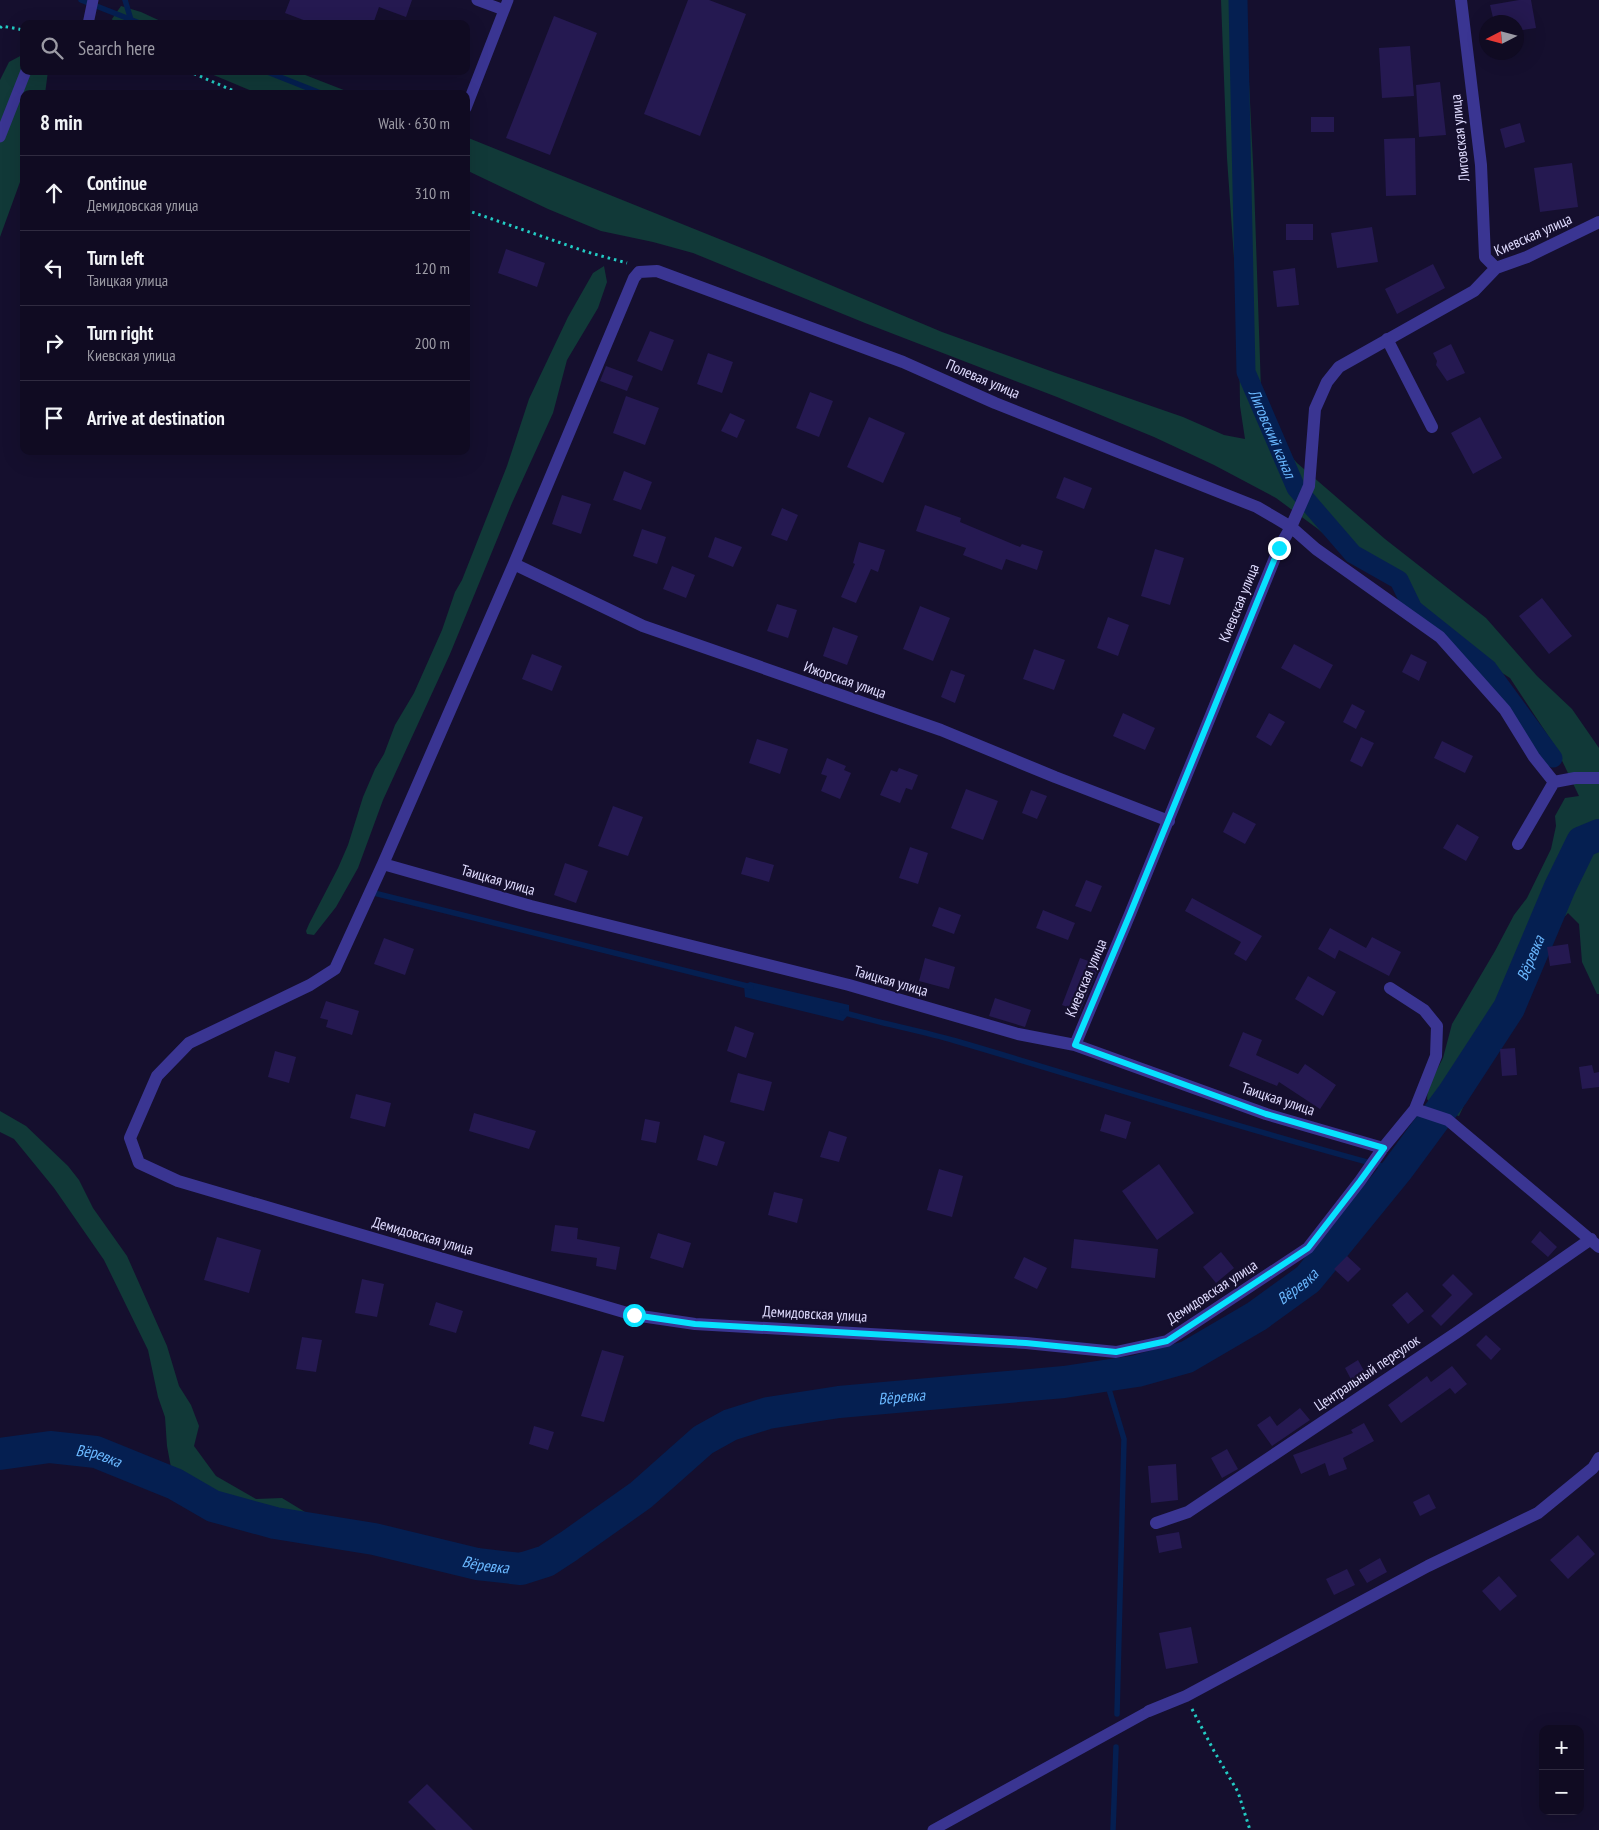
<!DOCTYPE html>
<html lang="en">
<head>
<meta charset="utf-8">
<style>
	:root { --surface:#100b22; --page:#1e192f; --text:#f1f3f6; --muted:#9c9ba5; --line:#302b40 }
	body { margin:0; font-family:"PT Sans Narrow",sans-serif; background:var(--page); color:var(--text) }
	.controls { position:absolute; right:15px; bottom:15px; display:grid; overflow:hidden; border-radius:10px; box-shadow:0 5px 20px #0002 }
	.controls button { width:45px; height:45px; display:grid; place-items:center; padding:0; border:0; border-bottom:1px solid var(--line); background:var(--surface); color:var(--text); font:25px sans-serif }
	.compass { position:absolute; left:1479px; top:15px; width:45px; height:45px; border-radius:50%; background:var(--surface); box-shadow:0 5px 20px #0002; rotate:264deg }
	.stop { position:absolute; width:15px; height:15px; margin:-11px; border:4px solid #08e2ff; border-radius:50%; background:#fff }
	.stop.end { background:#08e2ff; border-color:#fff; box-shadow:0 1px 5px #0008 }
	.list { margin:0; padding:0; list-style:none }
	h2 { display:flex; justify-content:space-between; align-items:center; height:65px; margin:0; padding:0 20px; font-size:21px }
	h2 small { font-size:16px; font-weight:400; color:var(--muted) }
	.list li { display:grid; grid-template-columns:32px 1fr auto; gap:15px; align-items:center; box-sizing:border-box; height:75px; padding:0 20px; border-top:1px solid var(--line) }
	.list b { display:block; font-size:19px; white-space:nowrap }
	.list p { margin:0; font-size:16px; white-space:nowrap; color:var(--muted) }
	.list em { font-size:16px; font-style:normal; color:var(--muted) }
	.icon { flex:none; width:28px; height:28px; fill:none; stroke:currentColor; stroke-width:2; stroke-linecap:round; stroke-linejoin:round }
	.map { position:relative; flex:none; width:1599px; height:1830px; overflow:hidden }
	.search { position:absolute; background:var(--surface); box-shadow:0 5px 20px #0002; left:20px; top:20px; width:450px; height:55px; display:flex; align-items:center; gap:12px; box-sizing:border-box; padding:0 18px; border-radius:10px; color:var(--muted); font-size:19px }
	.panel { position:absolute; background:var(--surface); box-shadow:0 5px 20px #0002; left:20px; top:90px; width:450px; height:365px; border-radius:10px }
	.map>svg:first-child { display:block }
	.green { fill:#113938 }
	.water { fill:#051f51 }
	.lines { fill:none; stroke-linecap:round; stroke-linejoin:round }
	.stream { stroke:#051f51; stroke-width:5.5 }
	.canal { stroke:#051f51; stroke-width:19 }
	.river { stroke:#051f51; stroke-width:32 }
	.building { fill:#251951 }
	.path { stroke:#23ccc4; stroke-width:3; stroke-dasharray:2.5 4; stroke-linecap:butt }
	.service { stroke:#3a3592; stroke-width:11 }
	.minor { stroke:#3a3592; stroke-width:12 }
	.route { stroke:#08e2ff; stroke-width:6 }
	.labels { text-anchor:middle; stroke-width:4.5; stroke-linejoin:round; paint-order:stroke }
	.street-label { font-size:15px; fill:#e0dcff; stroke:#150f2e }
	.water-label { font-size:16px; font-style:italic; fill:#6ab8ff; stroke:#150f2e }
</style>
</head>
<body>
<div class="map">
<svg width="1599" height="1830" viewBox="0 0 1599 1830">
	<rect width="100%" height="100%" fill="#150f2e"/>
	<path class="green" d="M1221 0H1245L1254 183 1261 390 1285 449 1297 463 1385 539 1486 618 1537 676 1572 709 1599 748V994H1597L1582 962 1579 924 1568 913 1550 933 1524 948 1514 969 1524 997C1503 1038 1477 1075 1459 1116L1435 1109 1427 1099 1428 1087 1443 1058 1452 1024 1495 951 1514 915 1527 898 1551 849 1556 826 1555 816 1565 798 1579 796 1555 746 1510 678 1456 643 1393 584 1354 562 1318 529 1276 498 1214 465 1154 437 1057 397 865 323 693 253 653 242 601 231 548 209 466 170V137L764 257 942 332 1056 373 1183 417 1224 435 1245 439 1240 406 1239 330 1227 158Z
		M121 6 141 12 167 24H114L112 19Z
		M24 54V71H48L45 94H24V171L0 237V80L9 62Z
		M204 71H295L354 94H259Z
		M604 266 607 282 598 308 567 360 553 413 512 503 450 654 383 800 358 868 336 907 314 935 307 934 306 931 309 924 338 868 348 845 363 797 375 769 384 754 395 725 414 693 442 630 455 592 462 580 507 466 529 399 568 317 593 273Z
		M0 1111 26 1126 68 1166 79 1180 93 1208 127 1256 167 1346 179 1386 191 1405 199 1426 194 1446 216 1476 256 1499 282 1498 310 1515 377 1525 409 1533V1554L336 1539 290 1533 216 1512 175 1489 167 1446 165 1417 158 1397 148 1350 104 1260 54 1188 14 1139 0 1132Z"/>
	<path class="water" d="M750 982 849 1005V1014L843 1021 745 997 744 985Z"/>
	<g class="lines">
		<path class="stream" d="M81 0 142 24
			M125 0 131 20
			M265 71 323 94
			M370 892 751 987
			M842 1012C879 1023 918 1030 956 1041 1103 1084 1248 1131 1397 1170
			M1105 1376 1124 1439 1117 1714
			M1113 1830 1116 1747"/>
		<path class="canal" id="s1" d="M1238 0 1246 372 1296 488 1353 554 1399 580 1413 609 1488 669 1553 758"/>
		<path class="river" id="s2" d="M0 1454 50 1447 96 1452 175 1484 213 1506 275 1523 374 1539 477 1564 521 1569 546 1561 569 1546 641 1495 703 1440 730 1425 768 1413 839 1402 1064 1382 1137 1371 1187 1357 1257 1316 1308 1279 1397 1170 1453 1094 1509 1008 1560 887 1582 842 1599 835"/>
	</g>
	<path class="building" d="M290 0H412L406 17 379 7 373 24H314L285 13Z
		M688 0H709L746 14 700 136 644 114Z
		M1519 0H1531L1536 28 1516 31V22H1494L1490 5Z
		M554 16 597 33 550 155 506 138Z
		M1410 46 1414 96 1382 98 1379 48Z
		M1440 82 1446 135 1419 137 1416 85Z
		M1311 117H1334V132H1311Z
		M1520 123 1525 142 1505 148 1500 129Z
		M1415 138 1416 195 1386 196 1384 139Z
		M1572 163 1578 207 1540 212 1534 168Z
		M1286 224H1313V240H1286Z
		M1372 227 1378 262 1337 268 1331 233Z
		M506 249 545 263 537 287 498 273Z
		M1433 264 1445 288 1397 314 1385 289Z
		M1295 268 1299 305 1277 307 1273 271Z
		M650 331 674 340 662 371 637 361Z
		M1451 344 1465 373 1447 381 1436 365 1437 361 1433 353Z
		M708 353 733 362 722 393 697 384Z
		M606 366 633 376 627 391 600 381Z
		M810 392 833 401 819 437 796 428Z
		M626 396 659 408 645 445 613 433Z
		M730 413 745 420 737 438 721 431Z
		M869 417 905 433 883 483 847 467Z
		M1480 417 1502 458 1473 474 1451 433Z
		M624 471 652 482 641 510 613 500Z
		M1064 477 1092 488 1084 509 1056 498Z
		M562 495 591 504 581 534 552 524Z
		M925 505 961 518 960 522 1020 547 1022 544 1043 551 1037 570 1006 559 1002 570 963 555 966 548 916 531Z
		M782 508 798 515 787 541 771 535Z
		M642 529 666 537 657 564 633 556Z
		M715 537 742 547 733 567 708 557Z
		M859 542 885 550 878 572 871 569 856 603 841 597 855 564 853 563Z
		M1155 549 1184 558 1170 605 1141 596Z
		M672 566 695 575 686 598 663 589Z
		M1542 598 1572 636 1549 654 1519 616Z
		M777 604 797 610 788 638 767 631Z
		M920 606 950 618 933 661 903 649Z
		M1108 617 1129 625 1118 656 1097 648Z
		M833 627 858 636 847 665 823 656Z
		M1294 644 1333 665 1320 689 1281 668Z
		M1034 649 1065 660 1054 690 1023 679Z
		M532 654 562 666 552 691 522 679Z
		M1411 654 1427 662 1419 681 1402 672Z
		M951 670 965 675 955 703 941 697Z
		M1352 704 1365 711 1356 729 1343 722Z
		M1123 713 1155 728 1145 750 1113 736Z
		M1269 713 1285 722 1271 746 1256 737Z
		M1361 737 1374 743 1362 767 1350 761Z
		M757 739 788 749 780 774 749 763Z
		M1442 741 1473 756 1465 773 1434 758Z
		M827 758 846 766 844 770 851 773 840 799 821 791 827 776 821 774Z
		M899 768 918 775 912 790 906 788 900 803 880 795 891 770 897 772Z
		M966 789 998 801 983 840 951 828Z
		M1031 790 1047 796 1037 819 1022 813Z
		M613 806 643 817 628 856 598 846Z
		M1233 812 1256 824 1245 844 1223 832Z
		M1457 824 1479 837 1466 861 1443 848Z
		M910 847 928 853 918 884 899 878Z
		M746 857 774 865 769 882 741 874Z
		M565 863 588 871 576 903 554 895Z
		M1086 880 1102 886 1091 912 1075 906Z
		M1192 898 1262 936 1246 961 1234 954 1241 942 1185 911Z
		M939 907 961 915 954 934 932 926Z
		M1043 910 1075 923 1068 940 1036 928Z
		M1330 928 1366 948 1372 937 1401 952 1389 976 1339 950 1335 959 1318 949Z
		M384 938 414 949 405 975 374 964Z
		M1568 944 1571 963 1550 966 1547 947Z
		M925 958 955 967 949 989 919 981Z
		M1080 958 1100 965 1080 1012 1062 1005Z
		M1308 976 1336 992 1323 1016 1295 999Z
		M995 998 1031 1010 1025 1027 989 1016Z
		M326 1001 359 1011 352 1035 326 1027 328 1020 320 1018Z
		M735 1026 754 1033 746 1058 727 1051Z
		M1243 1032 1262 1040 1256 1055 1298 1074 1305 1064 1336 1085 1320 1109 1279 1082 1277 1086 1229 1066Z
		M1515 1048 1517 1075 1502 1076 1500 1049Z
		M275 1051 296 1057 289 1083 268 1077Z
		M1592 1065 1594 1073 1599 1072V1087L1582 1089 1579 1067Z
		M738 1073 772 1082 764 1111 730 1102Z
		M356 1094 391 1103 385 1127 350 1118Z
		M474 1113 536 1131 529 1149 469 1131Z
		M1105 1114 1131 1122 1126 1139 1100 1131Z
		M645 1119 660 1122 656 1143 641 1140Z
		M829 1131 847 1137 839 1162 820 1157Z
		M704 1135 725 1142 717 1166 697 1160Z
		M1159 1164 1194 1213 1157 1240 1122 1191Z
		M939 1169 963 1176 952 1217 927 1210Z
		M774 1192 803 1199 797 1223 768 1215Z
		M555 1225 578 1228 577 1239 620 1247 616 1270 596 1266 597 1258 551 1251Z
		M1540 1231 1557 1247 1548 1257 1531 1242Z
		M658 1233 691 1243 683 1268 650 1258Z
		M217 1237 261 1250 249 1293 204 1280Z
		M1074 1239 1158 1249 1155 1278 1071 1268Z
		M1221 1252 1234 1268 1216 1283 1203 1267Z
		M1347 1256 1361 1269 1348 1282 1334 1269Z
		M1024 1257 1047 1268 1037 1289 1014 1278Z
		M1453 1274 1473 1294 1441 1326 1431 1316 1452 1295 1442 1285Z
		M362 1279 384 1284 377 1317 355 1313Z
		M1407 1292 1424 1311 1408 1324 1392 1305Z
		M436 1302 463 1311 456 1333 429 1325Z
		M1486 1335 1501 1349 1491 1360 1476 1345Z
		M302 1337 322 1340 316 1372 296 1369Z
		M602 1350 624 1356 604 1422 581 1416Z
		M1358 1360 1368 1378 1354 1385 1345 1368Z
		M1452 1366 1467 1384 1455 1394 1450 1388 1401 1423 1388 1405 1427 1376 1431 1382Z
		M1300 1408 1310 1420 1272 1446 1257 1425 1270 1416 1277 1426Z
		M1364 1423 1374 1441 1343 1458 1347 1469 1329 1476 1325 1463 1301 1474 1293 1455 1353 1433 1351 1430Z
		M534 1426 554 1432 548 1450 529 1444Z
		M1227 1449 1238 1469 1222 1478 1211 1458Z
		M1176 1464 1178 1500 1151 1503 1148 1466Z
		M1429 1494 1436 1508 1420 1516 1413 1502Z
		M1179 1532 1182 1548 1159 1553 1156 1536Z
		M1578 1535 1595 1554 1568 1579 1550 1560Z
		M1380 1558 1387 1572 1367 1583 1359 1570Z
		M1347 1569 1355 1585 1334 1595 1326 1579Z
		M1499 1576 1517 1596 1500 1611 1482 1591Z
		M1191 1627 1198 1663 1166 1669 1159 1633Z
		M427 1784 473 1830H436L408 1802Z"/>
	<g class="lines">
		<path class="path" d="M0 28 2 26 24 30
			M188 71 241 94
			M466 210 587 252 627 263
			M1192 1709 1214 1751 1238 1792 1250 1830"/>
		<path class="service" d="M477 0 504 10
			M88 24 93 0
			M466 108 508 0
			M0 137 26 71
			M933 1830 1149 1711"/>
		<path class="minor" d="M1461 0 1481 165 1485 257 1496 268
			M1387 339 1432 427
			M514 564 643 626 941 730 1055 777 1169 821
			M1518 844 1554 782 1575 778H1599
			M383 864 531 906 849 985 1018 1034 1075 1045 1266 1114 1383 1148
			M1390 988 1424 1010 1437 1026 1436 1056 1415 1109 1383 1148 1360 1181 1308 1248 1167 1341 1116 1352 1026 1343 695 1324 634 1315 178 1181 139 1163 130 1138 157 1076 189 1043 310 985 335 969 383 864 514 564 634 278 639 272 657 271 903 362 995 403 1257 507 1291 527 1316 549 1440 637 1505 710 1534 757 1554 782
			M1075 1045 1130 914 1279 548 1291 527 1309 486 1315 409 1327 382 1339 367 1474 291 1496 268 1527 257 1599 222
			M1415 1109 1448 1120 1599 1247
			M1156 1523 1188 1512 1456 1333 1591 1239
			M1149 1711 1186 1696 1428 1566 1538 1513 1593 1468 1599 1458"/>
	</g>
	<g class="lines">
		<path class="route" d="M634 1315 695 1324 1026 1343 1116 1352 1167 1341 1308 1248 1360 1181 1384 1148 1266 1114 1075 1045 1130 914 1279 548"/>
	</g>
	<g class="labels">
		<g class="street-label">
			<text transform="translate(1460 138) rotate(-96)" y="5">Лиговская улица</text>
			<text transform="translate(1533 235) rotate(-24)" y="5">Киевская улица</text>
			<text transform="translate(983 379) rotate(23)" y="5">Полевая улица</text>
			<text transform="translate(1239 603) rotate(-68)" y="5">Киевская улица</text>
			<text transform="translate(845 680) rotate(19)" y="5">Ижорская улица</text>
			<text transform="translate(498 880) rotate(16)" y="5">Таицкая улица</text>
			<text transform="translate(1086 978) rotate(-67)" y="5">Киевская улица</text>
			<text transform="translate(891 981) rotate(16)" y="5">Таицкая улица</text>
			<text transform="translate(1278 1099) rotate(18)" y="5">Таицкая улица</text>
			<text transform="translate(423 1236) rotate(16)" y="5">Демидовская улица</text>
			<text transform="translate(1212 1292) rotate(-33)" y="5">Демидовская улица</text>
			<text transform="translate(815 1314) rotate(3)" y="5">Демидовская улица</text>
			<text transform="translate(1367 1373) rotate(-34)" y="5">Центральный переулок</text>
		</g>
		<g class="water-label">
			<text dy="6" stroke="none"><textPath href="#s1" startOffset="439">Лиговский канал</textPath></text>
			<text dy="6" stroke="none"><textPath href="#s2" startOffset="1796">Вёревка</textPath></text>
			<text dy="6" stroke="none"><textPath href="#s2" startOffset="1391">Вёревка</textPath></text>
			<text dy="6" stroke="none"><textPath href="#s2" startOffset="971">Вёревка</textPath></text>
			<text dy="6" stroke="none"><textPath href="#s2" startOffset="100">Вёревка</textPath></text>
			<text dy="6" stroke="none"><textPath href="#s2" startOffset="505">Вёревка</textPath></text>
		</g>
	</g>
</svg>
<div class="controls">
<button>+</button>
<button>−</button>
</div>
<svg class="compass" viewBox="-18 -18 36 36"><path d="M0-13l5 13h-10z" fill="#e53935"/><path d="M0 13l5-13h-10z" fill="#9c9ba5"/></svg>
<div class="stop" style="left:634px;top:1315px"></div>
<div class="stop end" style="left:1279px;top:548px"></div>
<div class="search"><svg class="icon" aria-label="search" viewBox="0 0 24 24"><circle cx="10" cy="10" r="6"/><path d="M15 15l6 6"/></svg>Search here</div>
<section class="panel">
<h2>8 min<small>Walk · 630 m</small></h2>
<ul class="list">
<li><svg class="icon" aria-label="ahead" viewBox="0 0 24 24"><path d="M12 20V5M6 11l6-6 6 6"/></svg><div><b>Continue</b><p>Демидовская улица</p></div><em>310 m</em></li>
<li><svg class="icon" aria-label="left" viewBox="0 0 24 24"><path d="M17 20v-9H6M10 6l-5 5 5 5"/></svg><div><b>Turn left</b><p>Таицкая улица</p></div><em>120 m</em></li>
<li><svg class="icon" aria-label="right" viewBox="0 0 24 24"><path d="M7 20v-9h11M14 6l5 5-5 5"/></svg><div><b>Turn right</b><p>Киевская улица</p></div><em>200 m</em></li>
<li><svg class="icon" aria-label="arrive" viewBox="0 0 24 24"><path d="M6 21V4h12l-3 4 3 4H6"/></svg><div><b>Arrive at destination</b></div></li>
</ul>
</section>
</div>
</body>
</html>
